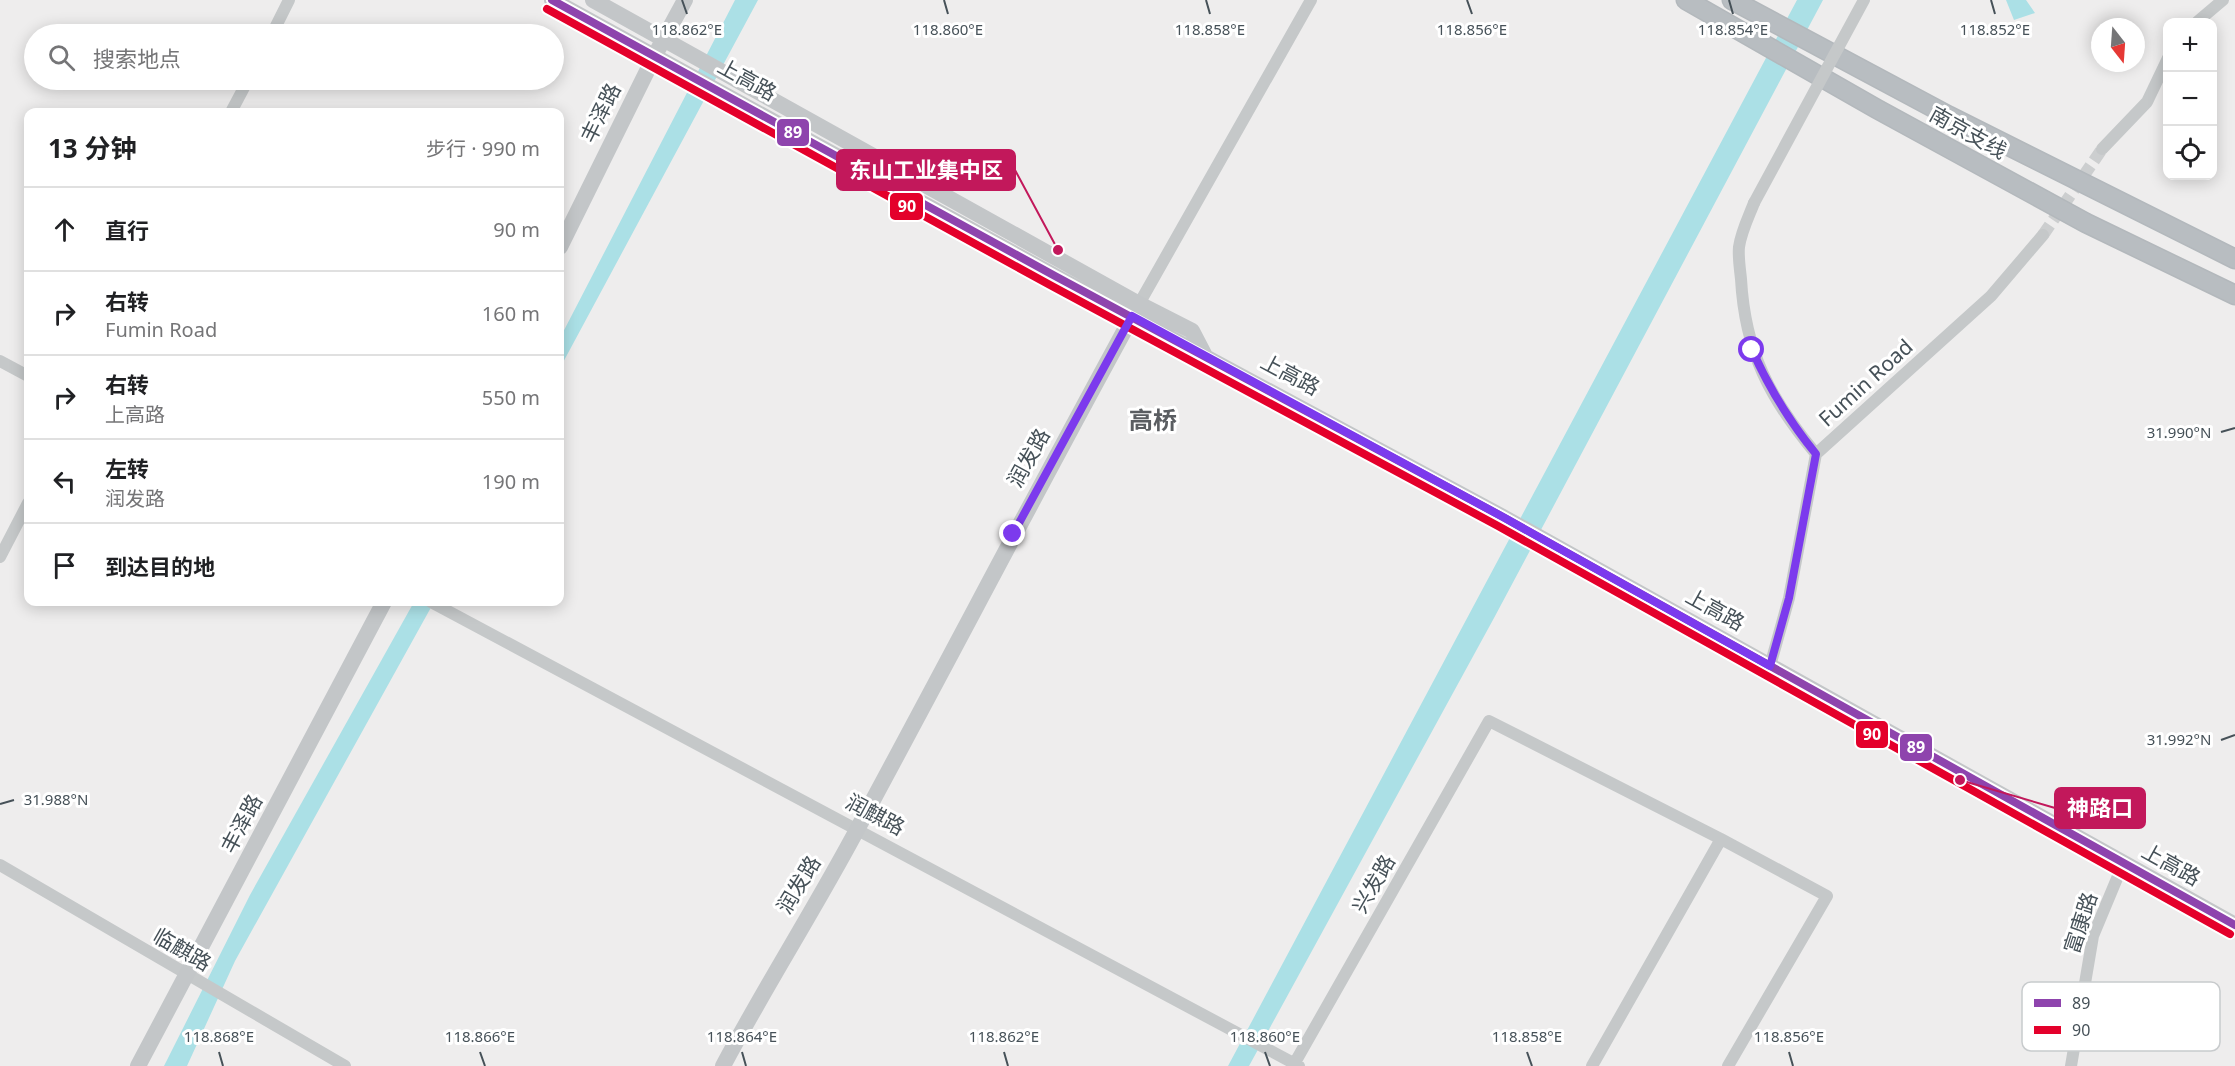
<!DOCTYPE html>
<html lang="zh">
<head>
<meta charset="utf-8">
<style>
	:root { --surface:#fff; --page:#f6f6f6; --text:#202124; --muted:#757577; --line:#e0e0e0 }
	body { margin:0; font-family:"Noto Sans","Noto Sans SC",sans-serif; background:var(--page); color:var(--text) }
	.controls { position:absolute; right:18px; top:18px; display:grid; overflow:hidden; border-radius:12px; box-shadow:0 3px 15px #0003 }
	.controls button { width:54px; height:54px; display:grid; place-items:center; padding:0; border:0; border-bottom:2px solid var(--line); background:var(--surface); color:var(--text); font:30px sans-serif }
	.compass { position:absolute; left:2091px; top:18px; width:54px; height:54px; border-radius:50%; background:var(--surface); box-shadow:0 3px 15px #0003; rotate:163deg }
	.stop { position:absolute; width:18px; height:18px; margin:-14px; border:4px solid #7c3aed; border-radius:50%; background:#fff }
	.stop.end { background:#7c3aed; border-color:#fff; box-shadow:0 2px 6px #0008 }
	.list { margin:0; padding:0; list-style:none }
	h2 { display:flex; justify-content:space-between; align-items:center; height:78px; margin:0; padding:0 24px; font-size:26px }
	h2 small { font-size:20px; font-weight:400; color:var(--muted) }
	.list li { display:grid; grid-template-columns:39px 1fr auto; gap:18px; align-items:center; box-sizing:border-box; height:84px; padding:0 24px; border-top:2px solid var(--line) }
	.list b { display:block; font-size:22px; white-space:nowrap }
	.list p { margin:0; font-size:20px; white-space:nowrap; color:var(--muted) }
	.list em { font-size:20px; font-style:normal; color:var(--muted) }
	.icon { flex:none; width:33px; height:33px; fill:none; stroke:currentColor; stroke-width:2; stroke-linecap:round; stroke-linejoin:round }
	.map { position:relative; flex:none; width:2235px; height:1066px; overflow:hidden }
	.search { position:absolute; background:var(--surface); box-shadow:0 3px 15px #0003; left:24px; top:24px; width:540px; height:66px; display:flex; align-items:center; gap:15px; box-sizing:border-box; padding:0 21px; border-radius:33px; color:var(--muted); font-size:22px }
	.panel { position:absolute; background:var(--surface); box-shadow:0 3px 15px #0003; left:24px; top:108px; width:540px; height:498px; border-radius:12px }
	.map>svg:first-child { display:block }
	.water { fill:#abe0e6 }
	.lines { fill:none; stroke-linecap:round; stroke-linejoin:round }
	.minor-tunnel { stroke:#cccecf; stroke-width:12; stroke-dasharray:12 6; stroke-linecap:butt }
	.highway-casing { stroke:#b3b8bc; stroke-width:21 }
	.minor { stroke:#c5c8c9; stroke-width:12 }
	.major { stroke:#c3c6c8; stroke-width:16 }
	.highway { stroke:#b8bdc1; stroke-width:18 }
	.minor-bridge { stroke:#c5c8c9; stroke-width:12 }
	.bus-1-casing { stroke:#fff; stroke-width:12 }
	.bus-2-casing { stroke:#fff; stroke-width:12 }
	.bus-1 { stroke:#8e44ad; stroke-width:8 }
	.bus-2 { stroke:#e4002b; stroke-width:8 }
	.route { stroke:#7c3aed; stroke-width:8 }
	.ticks { fill:none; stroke:#465158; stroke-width:2 }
	.labels { text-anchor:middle; stroke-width:6; stroke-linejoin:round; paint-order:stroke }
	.street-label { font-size:21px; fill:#465158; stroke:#fff }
	.quarter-label { font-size:24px; font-weight:bold; fill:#5a5d61; stroke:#fff }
	.key { fill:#fff; stroke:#c8cbcd; stroke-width:1.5 }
	.key-label { font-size:16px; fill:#465158 }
	.ticks-label { font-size:15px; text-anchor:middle; fill:#465158; stroke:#fff; stroke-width:6; stroke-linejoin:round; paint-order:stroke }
	.leader { fill:none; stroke:#c2185b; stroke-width:2 }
	.callout-dot { fill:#c2185b; stroke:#fff; stroke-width:2 }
	.callout { fill:#c2185b; stroke:#c2185b; stroke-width:2 }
	.callout-label { font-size:22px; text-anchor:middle; font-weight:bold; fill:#fff }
	.line-badge { stroke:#fff; stroke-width:2 }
	.badge-label { font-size:16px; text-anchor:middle; font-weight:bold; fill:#fff }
</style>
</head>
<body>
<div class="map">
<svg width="2235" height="1066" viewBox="0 0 2235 1066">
	<rect width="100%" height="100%" fill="#eeeded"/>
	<path class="water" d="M735 0H758L560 368V338Z
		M1797 0H1823L1494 618 1249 1066H1228Z
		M2006 0H2026L2035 13 2014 20Z
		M414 602H434L235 961 187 1066H164L250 895Z"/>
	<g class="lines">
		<path class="minor-tunnel" d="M2043 235 2102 149"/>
		<g class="highway-casing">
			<path id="highway" d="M1686 0 1877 109 2086 223 2235 295
				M1732 0 1949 116 2235 259"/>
		</g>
		<path class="minor" d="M2197 22 2223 0
			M272 34 289 0
			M231 112 248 80
			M2102 149 2147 102 2168 58
			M1754 203C1749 216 1741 232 1739 247 1738 257 1740 269 1741 279 1745 352 1770 399 1816 454
			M1139 304 1311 0
			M0 361 28 376
			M0 557 28 503
			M431 602 1299 1066
			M1770 666 1789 598 1816 454 1991 296 2043 235
			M0 865 345 1066
			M1293 1066 1489 721 1721 839 1827 896 1728 1066
			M1592 1066 1721 839
			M2071 1066 2093 936 2123 864"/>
		<path class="major" d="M552 0 1055 276 1503 517 2235 925
			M593 0 1139 304 1192 331 1204 354
			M560 247 655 55 685 0
			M138 1066 384 602
			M723 1066C766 985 816 907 859 826 953 652 1044 477 1139 304"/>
		<use href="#highway" class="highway"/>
		<path class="minor-bridge" d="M1754 203 1864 0"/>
		<g class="bus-1-casing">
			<path id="bus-1" d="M552 0 1055 276 1503 517 2235 925"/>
		</g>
		<g class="bus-2-casing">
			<path id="bus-2" d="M547 9 1050 285 1498 526 2230 934"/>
		</g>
		<use href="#bus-1" class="bus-1"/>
		<use href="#bus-2" class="bus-2"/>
	</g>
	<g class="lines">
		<path class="route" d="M1013 534 1132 316 1503 517 1770 666 1789 598 1816 454C1789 421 1769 388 1752 350"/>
	</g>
	<path class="ticks" d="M682 0 687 14M944 0 948 14M1206 0 1210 14M1467 0 1472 14M1729 0 1733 14M1991 0 1995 14M2221 432 2235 428M2221 740 2235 735M0 804 14 800M219 1052 223 1066M480 1052 485 1066M742 1052 746 1066M1004 1052 1008 1066M1265 1052 1270 1066M1527 1052 1532 1066M1789 1052 1793 1066"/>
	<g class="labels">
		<g class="street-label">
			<text transform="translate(747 80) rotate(29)" y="7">上高路</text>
			<text transform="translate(601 113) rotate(-64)" y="7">丰泽路</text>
			<text transform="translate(1968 133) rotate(29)" y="7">南京支线</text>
			<text transform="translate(1290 375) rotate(28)" y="7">上高路</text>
			<text transform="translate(1866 383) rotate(-42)" y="7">Fumin Road</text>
			<text transform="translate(1029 458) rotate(-61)" y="7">润发路</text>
			<text transform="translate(1715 610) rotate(29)" y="7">上高路</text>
			<text transform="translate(875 815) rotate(28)" y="7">润麒路</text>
			<text transform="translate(242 824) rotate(-62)" y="7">丰泽路</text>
			<text transform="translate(2171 865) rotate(29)" y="7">上高路</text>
			<text transform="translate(1374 884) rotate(-60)" y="7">兴发路</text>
			<text transform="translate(799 885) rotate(-59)" y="7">润发路</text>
			<text transform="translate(2081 923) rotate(-72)" y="7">富康路</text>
			<text transform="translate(182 950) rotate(30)" y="7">临麒路</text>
		</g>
		<g class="quarter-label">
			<text x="1153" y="429">高桥</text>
		</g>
	</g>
	<rect x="2022" y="982" width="198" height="69" rx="9" class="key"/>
	<rect x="2034" y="999" width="27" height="8" fill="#8e44ad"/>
	<rect x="2034" y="1026" width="27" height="8" fill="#e4002b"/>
	<g class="key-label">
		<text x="2072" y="1009">89</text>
		<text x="2072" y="1036">90</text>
	</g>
	<g class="ticks-label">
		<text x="687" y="35">118.862°E</text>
		<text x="948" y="35">118.860°E</text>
		<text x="1210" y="35">118.858°E</text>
		<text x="1472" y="35">118.856°E</text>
		<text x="1733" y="35">118.854°E</text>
		<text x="1995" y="35">118.852°E</text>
		<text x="2179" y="438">31.990°N</text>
		<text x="2179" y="745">31.992°N</text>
		<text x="56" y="805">31.988°N</text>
		<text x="219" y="1042">118.868°E</text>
		<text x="480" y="1042">118.866°E</text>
		<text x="742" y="1042">118.864°E</text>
		<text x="1004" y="1042">118.862°E</text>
		<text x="1265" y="1042">118.860°E</text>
		<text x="1527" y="1042">118.858°E</text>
		<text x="1789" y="1042">118.856°E</text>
	</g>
	<path class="leader" d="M1058 250L1015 170M1960 780L2055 808"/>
	<g class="callout-dot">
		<circle cx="1058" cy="250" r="6"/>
		<circle cx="1960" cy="780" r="6"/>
	</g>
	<g class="callout">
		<rect x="837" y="150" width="178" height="40" rx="6"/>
		<rect x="2055" y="788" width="90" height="40" rx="6"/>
	</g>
	<g class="callout-label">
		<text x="926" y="178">东山工业集中区</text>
		<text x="2100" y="816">神路口</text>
	</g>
	<g class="line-badge">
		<rect x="776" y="118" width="34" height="29" rx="6" fill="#8e44ad"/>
		<rect x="889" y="192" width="35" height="29" rx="6" fill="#e4002b"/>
		<rect x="1855" y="720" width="34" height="29" rx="6" fill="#e4002b"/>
		<rect x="1899" y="733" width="34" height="29" rx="6" fill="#8e44ad"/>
	</g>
	<g class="badge-label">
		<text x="793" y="138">89</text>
		<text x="907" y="212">90</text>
		<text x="1872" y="740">90</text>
		<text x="1916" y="753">89</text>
	</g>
</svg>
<div class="controls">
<button>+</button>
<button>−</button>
<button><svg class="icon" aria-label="locate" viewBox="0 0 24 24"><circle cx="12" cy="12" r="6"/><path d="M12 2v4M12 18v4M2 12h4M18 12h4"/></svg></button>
</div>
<svg class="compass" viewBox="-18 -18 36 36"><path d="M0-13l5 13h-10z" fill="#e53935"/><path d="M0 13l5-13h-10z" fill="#757577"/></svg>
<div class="stop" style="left:1752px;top:350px"></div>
<div class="stop end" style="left:1013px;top:534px"></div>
<div class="search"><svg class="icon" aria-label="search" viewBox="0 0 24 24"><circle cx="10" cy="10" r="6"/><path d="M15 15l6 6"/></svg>搜索地点</div>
<section class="panel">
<h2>13 分钟<small>步行 · 990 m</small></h2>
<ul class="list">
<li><svg class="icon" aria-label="ahead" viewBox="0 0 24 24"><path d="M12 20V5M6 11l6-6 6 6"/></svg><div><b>直行</b></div><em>90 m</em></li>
<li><svg class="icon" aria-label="right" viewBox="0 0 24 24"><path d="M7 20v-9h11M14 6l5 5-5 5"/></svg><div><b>右转</b><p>Fumin Road</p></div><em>160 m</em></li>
<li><svg class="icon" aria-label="right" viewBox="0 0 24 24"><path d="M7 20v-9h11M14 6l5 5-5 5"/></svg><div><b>右转</b><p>上高路</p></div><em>550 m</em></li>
<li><svg class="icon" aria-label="left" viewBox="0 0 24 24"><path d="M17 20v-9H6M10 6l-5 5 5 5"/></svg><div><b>左转</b><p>润发路</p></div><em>190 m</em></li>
<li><svg class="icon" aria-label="arrive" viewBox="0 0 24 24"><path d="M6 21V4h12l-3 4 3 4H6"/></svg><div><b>到达目的地</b></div></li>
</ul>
</section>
</div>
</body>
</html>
